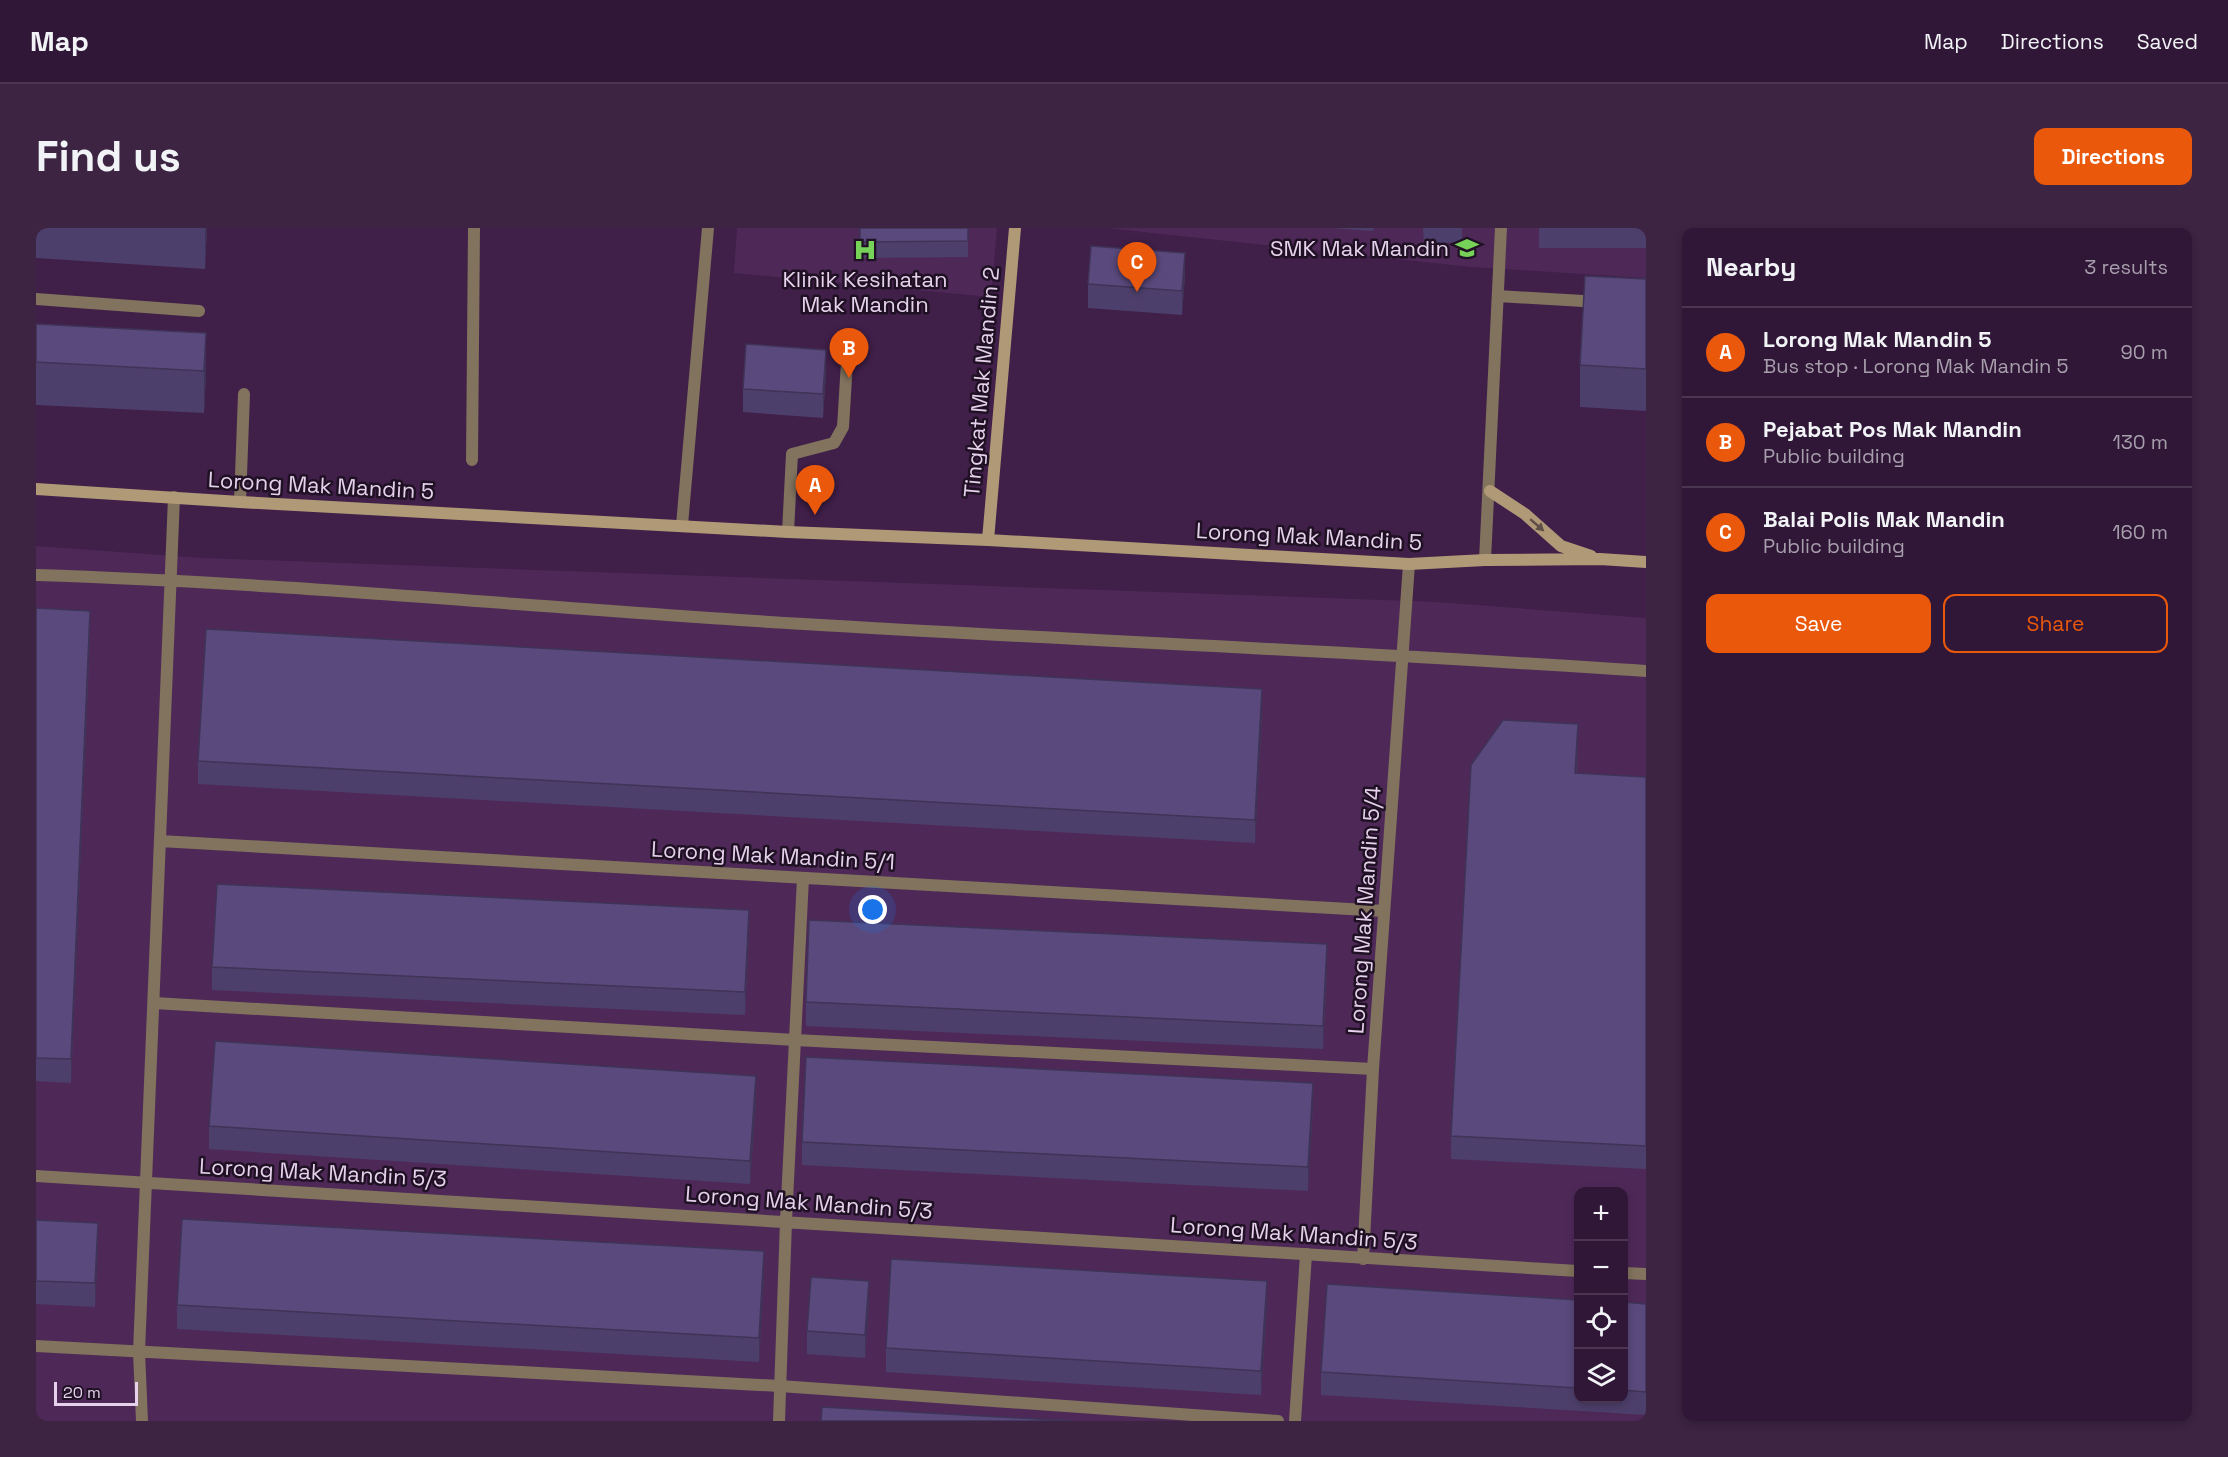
<!DOCTYPE html>
<html lang="en">
<head>
<meta charset="utf-8">
<style>
	:root { --surface:#301737; --page:#3c2442; --text:#f1f3f6; --muted:#a89fad; --line:#4b3652; --accent:#ea580c }
	body { margin:0; font-family:"Space Grotesk",sans-serif; background:var(--page); color:var(--text) }
	.controls { position:absolute; right:18px; bottom:18px; display:grid; overflow:hidden; border-radius:12px; box-shadow:0 3px 9px #0003 }
	.controls button { width:54px; height:54px; display:grid; place-items:center; padding:0; border:0; border-bottom:2px solid var(--line); background:var(--surface); color:var(--text); font:30px sans-serif }
	.scale { position:absolute; left:18px; bottom:15px; width:84px; box-sizing:border-box; padding-left:6px; border:3px solid #e5d1eb; border-top:0; font-size:16px; line-height:21px; white-space:nowrap; color:#e5d1eb; -webkit-text-stroke:4px #1f1123; paint-order:stroke }
	.you { position:absolute; left:837px; top:682px; width:21px; height:21px; margin:-15px; border:4px solid #fff; border-radius:50%; background:#1a73e8; box-shadow:0 0 0 9px #1a73e833 }
	.badge { display:grid; place-items:center; width:39px; height:39px; border-radius:50%; background:var(--accent); color:#fff; font-size:20px; font-weight:700 }
	.pin { position:absolute; translate:-50% -50px; filter:drop-shadow(0 2px 3px #0008) }
	.pin::after { content:''; position:absolute; top:32px; width:21px; height:18px; background:inherit; clip-path:polygon(0 0,100% 0,50% 100%) }
	.list { margin:0; padding:0; list-style:none }
	h2 { display:flex; justify-content:space-between; align-items:center; height:78px; margin:0; padding:0 24px; font-size:26px }
	h2 small { font-size:20px; font-weight:400; color:var(--muted) }
	.list li { display:grid; grid-template-columns:39px 1fr auto; gap:18px; align-items:center; box-sizing:border-box; height:90px; padding:0 24px; border-top:2px solid var(--line) }
	.list b { display:block; font-size:22px; white-space:nowrap }
	.list p { margin:0; font-size:20px; white-space:nowrap; color:var(--muted) }
	.list em { font-size:20px; font-style:normal; color:var(--muted) }
	.actions { display:flex; gap:12px; padding:18px 24px }
	.actions a { flex:1; padding:14px 0; border:2px solid var(--accent); border-radius:12px; text-align:center; font-size:21px; color:var(--accent) }
	.actions .main { background:var(--accent); color:#fff }
	.icon { flex:none; width:33px; height:33px; fill:none; stroke:currentColor; stroke-width:2; stroke-linecap:round; stroke-linejoin:round }
	.map { position:relative; flex:none; width:1610px; height:1193px; overflow:hidden; border-radius:12px }
	header { display:flex; align-items:center; gap:36px; box-sizing:border-box; height:84px; padding:0 30px; background:var(--surface); border-bottom:2px solid var(--line) }
	header strong { font-size:28px }
	nav { display:flex; gap:33px; margin-inline-start:auto; font-size:21px }
	.intro { display:flex; align-items:center; justify-content:space-between; box-sizing:border-box; height:144px; padding:0 36px }
	h1 { margin:0; font-size:42px }
	.button { padding:15px 27px; border-radius:12px; background:var(--accent); color:#fff; font-size:21px; font-weight:700 }
	main { display:flex; gap:36px; padding:0 36px }
	aside { flex:1; background:var(--surface); border-radius:12px; box-shadow:0 3px 9px #0003 }
	.map>svg:first-child { display:block }
	.built { fill:#4e2958; fill-rule:evenodd }
	.lines { fill:none; stroke-linecap:round; stroke-linejoin:round }
	.lane { stroke:#81735d; stroke-width:12 }
	.street { stroke:#81735d; stroke-width:12 }
	.secondary { stroke:#b09976; stroke-width:12 }
	.wall { fill:#4d3f6b }
	.shaded-wall { fill:#3f3357 }
	.building { fill:#5a497c; stroke:#3f3357; stroke-width:1.5 }
	.oneway { fill:#604e48 }
	.labels { text-anchor:middle; stroke-width:5; stroke-linejoin:round; paint-order:stroke }
	.poi-label { font-size:22px; fill:#e5d1eb; stroke:#1f1123; text-anchor:end }
	.street-label { font-size:22px; fill:#e5d1eb; stroke:#1f1123 }
</style>
</head>
<body>
<header>
<strong>Map</strong>
<nav><a>Map</a><a>Directions</a><a>Saved</a></nav>
</header>
<div class="intro"><h1>Find us</h1><a class="button">Directions</a></div>
<main>
<div class="map">
<svg width="1610" height="1193" viewBox="0 0 1610 1193">
	<rect width="100%" height="100%" fill="#401f49"/>
	<path class="built" d="M701 0H961L955 69 698 45Z
		M1070 0H1610V50L1435 39Z
		M0 318 167 330 1401 374 1610 390V1193H0ZM1542 964H1588V1170H1542Z"/>
	<g class="lines">
		<path class="lane" d="M1462 68 1564 74
			M0 71 163 83
			M204 274 208 166
			M752 304 756 226 798 215 807 199 811 134
			M1449 332 1465 0
			M118 775 759 812 1337 841
			M0 1118 744 1158 1242 1193
			M103 1124 106 1193
			M1259 1193 1270 1026"/>
		<path class="street" d="M436 232 438 0
			M646 297 672 0
			M0 347C257 355 512 381 768 396 1049 413 1330 424 1610 443
			M124 613 1348 683
			M0 948C514 976 1028 1015 1542 1043
			M1327 1031 1337 841 1373 336
			M1588 1045 1610 1046
			M103 1124 138 269
			M743 1193 750 993 767 650"/>
		<path class="secondary" d="M0 261 204 274 752 304 952 312 1373 336 1449 332 1564 331 1610 334
			M1454 263 1489 286 1525 318 1555 328
			M952 312 979 0"/>
	</g>
	<path class="wall" d="M0 0H171L169 41 0 30Z
		M824 0H932V29L824 30Z
		M1297 0H1338L1337 3Z
		M1387 0H1426V14L1388 16Z
		M1503 0H1610V20H1503Z
		M1149 48 1146 87 1052 80V56Z
		M1610 51V183L1544 179V137Z
		M0 96 170 105V147L168 185 0 177Z
		M790 145 787 190 707 184V161Z
		M0 380 54 407 35 855 0 853Z
		M1226 484 1219 615 162 556V533Z
		M1542 519 1541 545 1610 549V941L1415 931V908Z
		M713 705 709 787 176 762V739Z
		M1291 739 1287 821 770 798V774Z
		M720 872 714 956 173 921V898Z
		M1277 878 1272 963 766 937V914Z
		M0 992 62 1018 59 1079 0 1076Z
		M728 1047 723 1134 141 1101V1077Z
		M1542 1072V1170H1587V1074L1610 1076V1187L1285 1167V1144Z
		M833 1076 829 1130 771 1126V1103Z
		M1231 1077 1225 1167 850 1144V1120Z"/>
	<path class="shaded-wall" d="M169 0H171L169 41Z
		M1149 25V48L1146 87V63Z
		M170 105V147L168 185V143Z
		M790 122V145L787 190V166Z
		M54 383V407L35 855V831Z
		M1226 461V484L1219 615V592Z
		M1542 496V519L1539 569V545Z
		M713 682V705L709 787V764Z
		M1291 716V739L1287 821V798Z
		M720 848V872L714 956V933Z
		M1277 855V878L1272 963V939Z
		M62 995V1018L59 1079V1055Z
		M728 1023V1047L723 1134V1110Z
		M833 1053V1076L829 1130V1107Z
		M1231 1053V1077L1225 1167V1143Z"/>
	<path class="building" d="M824 0H932V13L824 14Z
		M1055 18 1149 25 1146 63 1052 56Z
		M1549 48 1610 51V141L1544 137Z
		M0 96 170 105 168 143 0 134Z
		M710 116 790 122 787 166 707 161Z
		M0 380 54 383 35 831 0 830Z
		M170 401 1226 461 1219 592 162 533Z
		M1467 492 1542 496 1539 545 1610 549V918L1415 908 1435 537Z
		M181 656 713 682 709 764 176 739Z
		M773 692 1291 716 1287 798 770 774Z
		M179 813 720 848 714 933 173 898Z
		M770 829 1277 855 1272 939 766 914Z
		M146 991 728 1023 723 1110 141 1077Z
		M0 992 62 995 59 1055 0 1053Z
		M855 1031 1231 1053 1225 1143 850 1120Z
		M775 1049 833 1053 829 1107 771 1103Z
		M1291 1056 1542 1072V1160L1285 1144Z
		M1587 1074 1610 1076V1164L1587 1162Z
		M786 1179 1036 1193H785Z"/>
	<defs><path id="oneway-solid" d="M-6-.8H1V-3.2L6.5 0L1 3.2V.8H-6Z" transform="scale(1.5)"/></defs>
	<use class="oneway" href="#oneway-solid" transform="translate(1501 297) rotate(41)"/>
	<defs>
		<g id="school-bare" transform="scale(1.8)"><path d="M0-5L7-2L0 1L-7-2ZM-4 1L0 2.5L4 1V4Q0 6-4 4Z" fill="#77d259" stroke="#1f1123" stroke-width="2.5" paint-order="stroke"/></g>
		<g id="hospital-bare" transform="scale(1.8)"><path d="M-5-5h3v3.5h4V-5h3V5h-3V1.5h-4V5h-3Z" fill="#77d259" stroke="#1f1123" stroke-width="2.5" paint-order="stroke"/></g>
	</defs>
	<g fill-rule="evenodd">
		<use href="#school-bare" x="1431" y="20"/>
		<use href="#hospital-bare" x="829" y="22"/>
	</g>
	<g class="labels">
		<g class="poi-label">
			<text x="1413" y="28">SMK Mak Mandin</text>
			<text x="829" y="59" text-anchor="middle">Klinik Kesihatan<tspan x="829" dy="25">Mak Mandin</tspan></text>
		</g>
		<g class="street-label">
			<text transform="translate(945 154) rotate(-85)" y="8">Tingkat Mak Mandin 2</text>
			<text transform="translate(285 257) rotate(3)" y="8">Lorong Mak Mandin 5</text>
			<text transform="translate(1273 308) rotate(3)" y="8">Lorong Mak Mandin 5</text>
			<text transform="translate(737 627) rotate(3)" y="8">Lorong Mak Mandin 5/1</text>
			<text transform="translate(1328 682) rotate(-86)" y="8">Lorong Mak Mandin 5/4</text>
			<text transform="translate(287 944) rotate(3)" y="8">Lorong Mak Mandin 5/3</text>
			<text transform="translate(773 974) rotate(4)" y="8">Lorong Mak Mandin 5/3</text>
			<text transform="translate(1258 1005) rotate(4)" y="8">Lorong Mak Mandin 5/3</text>
		</g>
	</g>
</svg>
<div class="controls">
<button>+</button>
<button>−</button>
<button><svg class="icon" aria-label="locate" viewBox="0 0 24 24"><circle cx="12" cy="12" r="6"/><path d="M12 2v4M12 18v4M2 12h4M18 12h4"/></svg></button>
<button><svg class="icon" aria-label="layers" viewBox="0 0 24 24"><path d="M12 4l9 5-9 5-9-5zM3 14l9 5 9-5"/></svg></button>
</div>
<div class="scale">20 m</div>
<div class="you"></div>
<div class="pin badge" style="left:779px;top:287px">A</div>
<div class="pin badge" style="left:813px;top:150px">B</div>
<div class="pin badge" style="left:1101px;top:64px">C</div>
</div>
<aside>
<h2>Nearby<small>3 results</small></h2>
<ul class="list">
<li><span class="badge">A</span><div><b>Lorong Mak Mandin 5</b><p>Bus stop · Lorong Mak Mandin 5</p></div><em>90 m</em></li>
<li><span class="badge">B</span><div><b>Pejabat Pos Mak Mandin</b><p>Public building</p></div><em>130 m</em></li>
<li><span class="badge">C</span><div><b>Balai Polis Mak Mandin</b><p>Public building</p></div><em>160 m</em></li>
</ul>
<div class="actions"><a class="main">Save</a><a>Share</a></div>
</aside>
</main>
</body>
</html>
